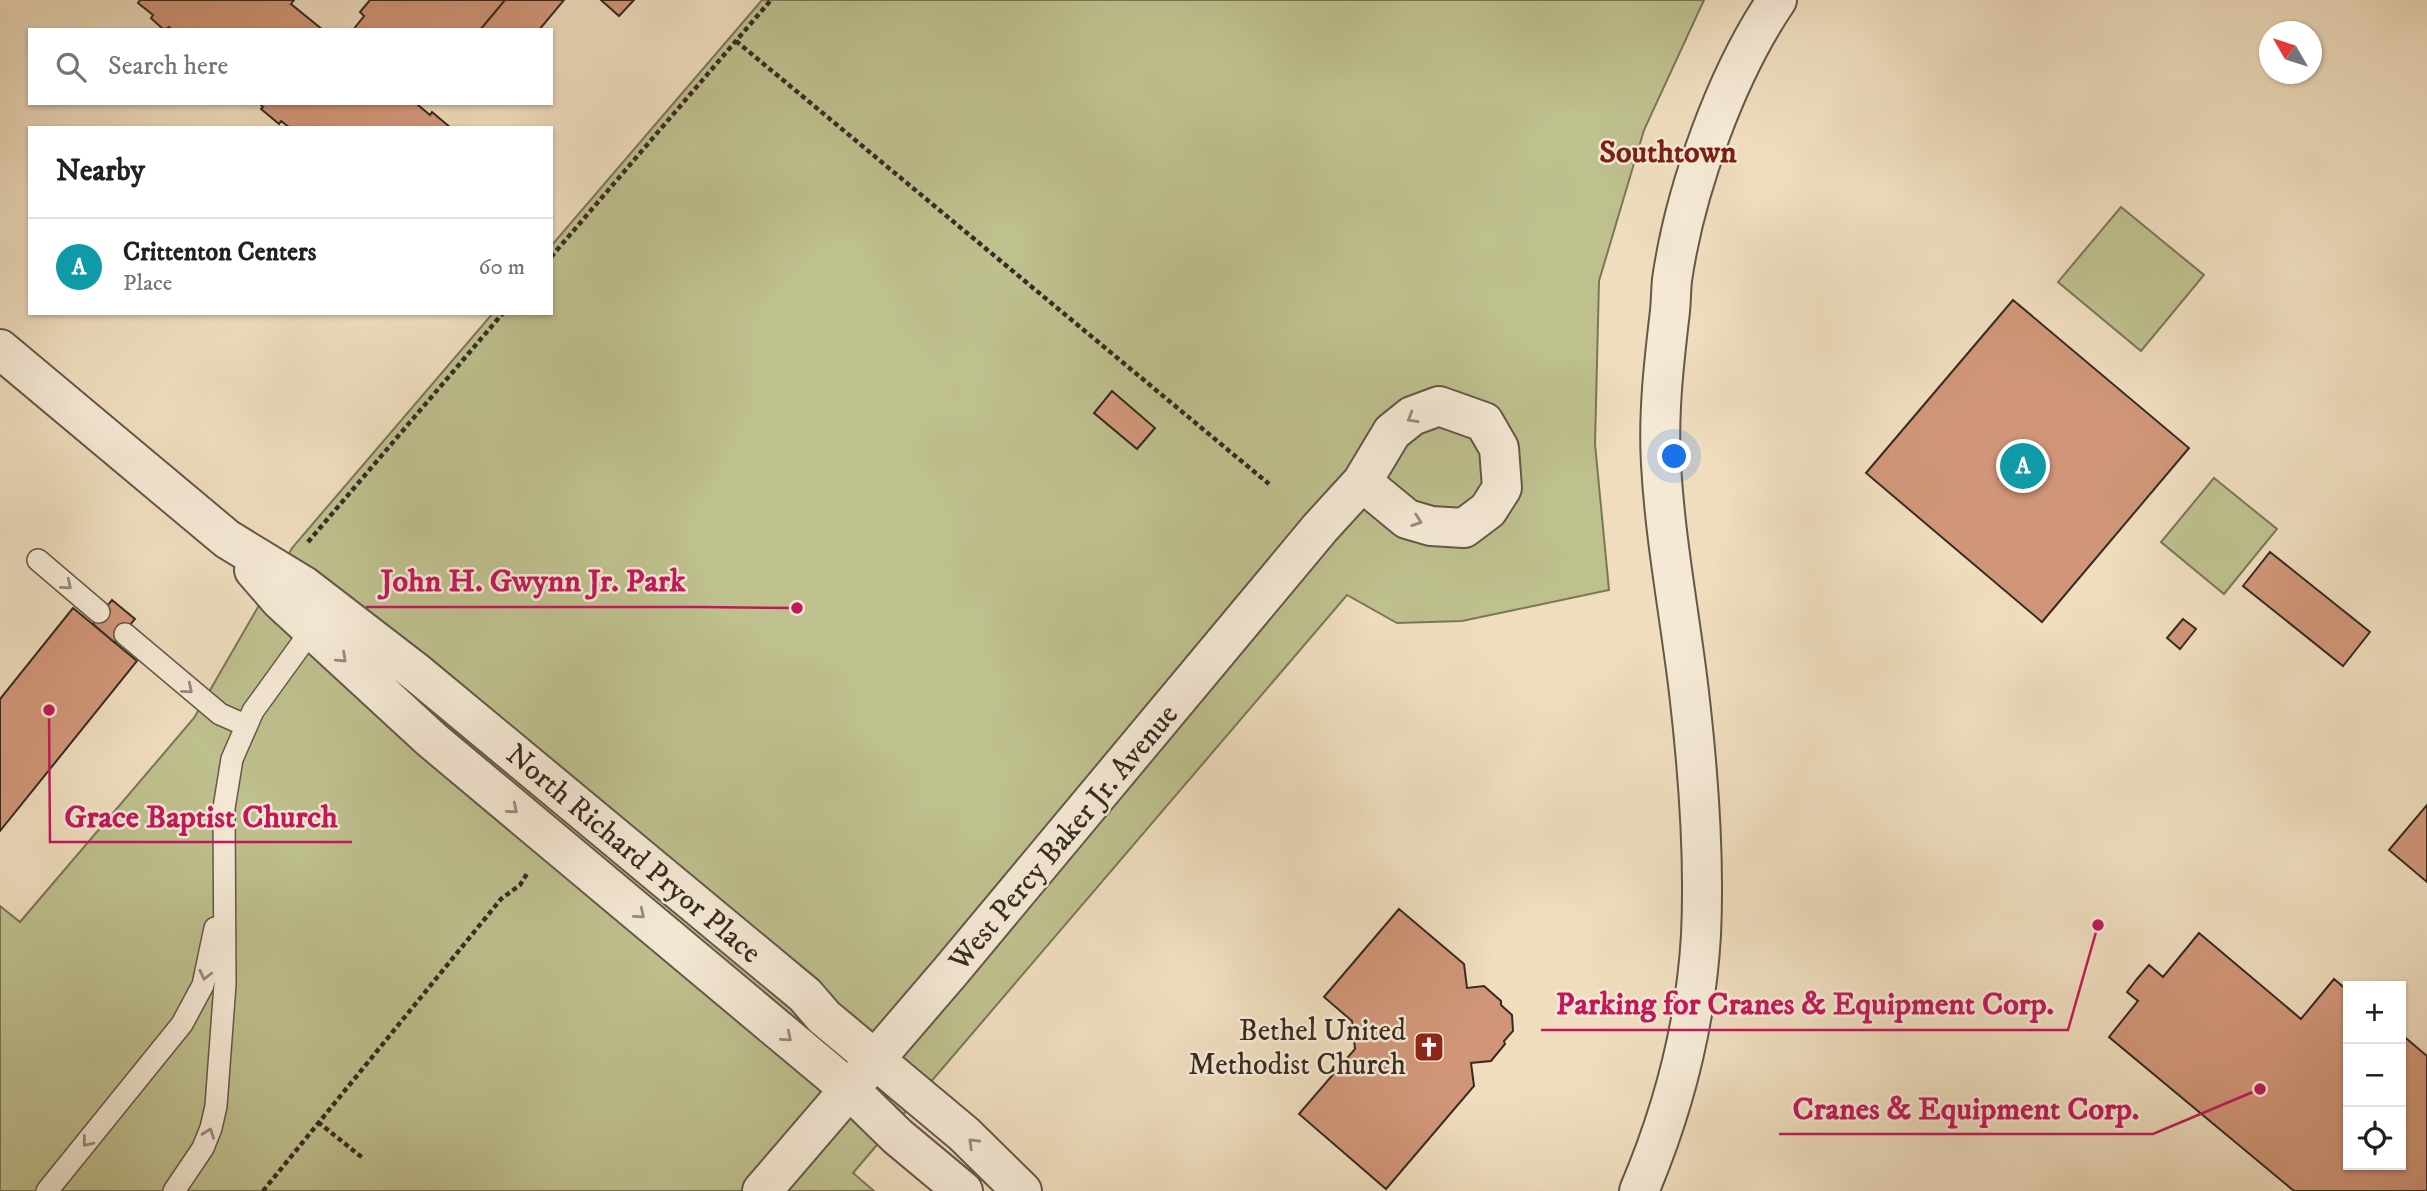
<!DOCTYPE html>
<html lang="en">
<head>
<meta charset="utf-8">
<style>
	:root { --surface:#fff; --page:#f2f2f2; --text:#202124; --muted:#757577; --line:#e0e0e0; --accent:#0b8043 }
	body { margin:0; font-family:"IM FELL DW Pica",serif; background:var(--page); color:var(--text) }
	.controls { position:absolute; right:21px; bottom:21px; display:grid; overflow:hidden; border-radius:0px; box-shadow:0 2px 5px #0004 }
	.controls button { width:63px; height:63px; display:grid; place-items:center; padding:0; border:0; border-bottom:2px solid var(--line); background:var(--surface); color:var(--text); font:35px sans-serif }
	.compass { position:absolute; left:2259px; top:21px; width:63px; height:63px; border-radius:50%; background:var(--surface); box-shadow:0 2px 5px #0004; rotate:309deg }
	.you { position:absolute; left:1675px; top:457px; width:24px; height:24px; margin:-18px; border:5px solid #fff; border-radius:50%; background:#1a73e8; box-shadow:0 0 0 10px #1a73e833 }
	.badge { display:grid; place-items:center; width:46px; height:46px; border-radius:50%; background:var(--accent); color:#fff; font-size:23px; font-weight:700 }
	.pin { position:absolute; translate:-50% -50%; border:4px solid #fff; box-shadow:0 2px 7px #0006 }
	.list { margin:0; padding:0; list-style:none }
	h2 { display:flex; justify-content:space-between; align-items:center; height:91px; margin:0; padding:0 28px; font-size:30px }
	h2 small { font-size:23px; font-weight:400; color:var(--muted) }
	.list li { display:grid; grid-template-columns:46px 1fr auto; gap:21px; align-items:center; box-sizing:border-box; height:98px; padding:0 28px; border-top:2px solid var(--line) }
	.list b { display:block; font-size:26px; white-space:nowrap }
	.list p { margin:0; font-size:23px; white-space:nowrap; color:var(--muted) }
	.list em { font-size:23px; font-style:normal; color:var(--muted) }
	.icon { flex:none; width:38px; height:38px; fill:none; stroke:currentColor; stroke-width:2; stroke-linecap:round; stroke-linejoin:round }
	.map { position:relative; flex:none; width:2427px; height:1191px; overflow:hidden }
	.search { position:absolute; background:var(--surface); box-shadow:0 2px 5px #0004; left:28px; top:28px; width:525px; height:77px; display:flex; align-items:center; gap:18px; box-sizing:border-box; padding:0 24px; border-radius:0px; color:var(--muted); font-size:26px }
	.panel { position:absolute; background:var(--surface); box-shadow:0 2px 5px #0004; left:28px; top:126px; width:525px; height:189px; border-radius:0px }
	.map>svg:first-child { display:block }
	.green { fill:#bec08e; stroke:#7a7658; stroke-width:2 }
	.building { fill:#d19679; stroke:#362b22; stroke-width:2 }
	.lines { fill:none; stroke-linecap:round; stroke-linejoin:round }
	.service-casing { stroke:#645849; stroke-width:24 }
	.minor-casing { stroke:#645849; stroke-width:42 }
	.tertiary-casing { stroke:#645849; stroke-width:42 }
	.path { stroke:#362b22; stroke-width:4.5; stroke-dasharray:5 3.5; stroke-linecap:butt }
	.service { stroke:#f5e9d5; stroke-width:21 }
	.minor { stroke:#f5e9d5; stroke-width:38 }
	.tertiary { stroke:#f5e9d5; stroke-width:38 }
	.oneway { stroke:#968a7c }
	.labels { text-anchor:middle; stroke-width:5; stroke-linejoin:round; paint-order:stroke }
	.street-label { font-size:30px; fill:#362b22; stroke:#f5e9d5 }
	.poi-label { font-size:30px; fill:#362b22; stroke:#f5e9d5; text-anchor:end }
	.neighbourhood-label { font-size:32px; font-weight:bold; fill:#7a1f14; stroke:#f5e9d5 }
	.leader { fill:none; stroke:#c2185b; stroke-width:2.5 }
	.callout-dot { fill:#c2185b; stroke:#f5e9d5; stroke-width:2.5 }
	.callout-label { font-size:32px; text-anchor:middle; font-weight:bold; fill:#c2185b; stroke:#f5e9d5; stroke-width:5; stroke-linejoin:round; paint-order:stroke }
</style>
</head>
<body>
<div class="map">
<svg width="2427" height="1191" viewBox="0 0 2427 1191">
	<rect width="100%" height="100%" fill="#efddbe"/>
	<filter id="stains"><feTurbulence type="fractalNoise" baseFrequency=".00286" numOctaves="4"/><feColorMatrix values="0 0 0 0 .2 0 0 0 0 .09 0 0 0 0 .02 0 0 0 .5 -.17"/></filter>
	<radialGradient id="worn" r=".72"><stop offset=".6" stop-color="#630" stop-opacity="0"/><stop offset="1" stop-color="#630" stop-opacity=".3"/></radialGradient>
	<path class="green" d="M762 0H1704L1644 130 1599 281 1595 444 1609 590 1462 621 1397 623 1347 595 853 1173 874 1191H0V906L20 922 194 718 292 548 493 313H551V246Z
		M2121 207 2204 275 2141 351 2058 282Z
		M2214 478 2277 529 2224 594 2161 542Z"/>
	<path class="building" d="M140 0H294L291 4 323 30H172L169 27 164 30 151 18 153 15 138 3Z
		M140 0H294L291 4 323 30H172L169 27 164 30 151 18 153 15 138 3Z
		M370 0H564L539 30H353L364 16 360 12Z
		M370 0H505L480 30H353L364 16 360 12Z
		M505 0H564L539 30H480Z
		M601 0H634L619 16Z
		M601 0H634L619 16Z
		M259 103H420L418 105 430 115 432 112 451 128H290L281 121 279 124 261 109 263 107Z
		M259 103H420L418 105 430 115 432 112 451 128H290L281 121 279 124 261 109 263 107Z
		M2013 300 2189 448 2042 622 1866 473Z
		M1112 391 1155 428 1137 449 1094 413Z
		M2270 552 2370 632 2343 666 2243 586Z
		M112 600 135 619 115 643 93 624Z
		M73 608 137 661 0 831V699Z
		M2183 619 2196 629 2180 649 2167 638Z
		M2427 805V882L2389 850Z
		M1399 909 1464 964 1467 988 1484 986 1501 1001V1005L1512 1015 1513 1031 1504 1041 1505 1044 1491 1061 1471 1063 1474 1086 1386 1189 1299 1114 1355 1049 1352 1021 1324 997Z
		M2199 933 2301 1019 2334 979 2348 991V1165H2401V1034L2427 1056V1191H2294L2109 1037 2138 1001 2127 992 2137 979 2149 965 2163 977Z"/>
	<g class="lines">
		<g class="service-casing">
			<path id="service" d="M38 560 99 612
				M125 634 220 714 245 725
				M47 1191 182 1024 203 985 215 928
				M174 1191 203 1148 211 1128 216 1106 225 984 224 808 232 759 253 711 316 624"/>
		</g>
		<g class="minor-casing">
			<path id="minor" d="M0 349 227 539 304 586 417 673 805 995 824 1017 964 1134 1022 1191
				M254 570 280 600 432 740 849 1089 897 1136 963 1191
				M762 1191 950 972 1320 528 1362 482 1392 432 1412 416 1439 406 1484 422 1499 448 1502 488 1488 510 1464 528 1431 526 1407 519 1362 482"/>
		</g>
		<g class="tertiary-casing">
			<path id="tertiary" d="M1639 1191C1673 1111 1696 1022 1701 935 1705 851 1698 767 1688 684 1679 611 1665 538 1661 464 1658 413 1664 362 1670 311 1671 301 1671 290 1672 280 1685 190 1726 75 1777 0"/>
		</g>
		<path class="path" d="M736 41 1269 484
			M551 257 771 0
			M308 542 503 313
			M318 1122 364 1159
			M263 1191 501 899 520 885 528 872"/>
		<use href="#service" class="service"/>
		<use href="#minor" class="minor"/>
		<use href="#tertiary" class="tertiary"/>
	</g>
	<defs><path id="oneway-chevron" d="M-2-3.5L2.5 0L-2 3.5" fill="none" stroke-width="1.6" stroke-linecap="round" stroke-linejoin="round" transform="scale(1.75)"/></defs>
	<g class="oneway">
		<use href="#oneway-chevron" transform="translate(1412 418) rotate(150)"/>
		<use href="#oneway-chevron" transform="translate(1417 521) rotate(19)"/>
		<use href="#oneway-chevron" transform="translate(67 585) rotate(40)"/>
		<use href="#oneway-chevron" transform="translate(342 658) rotate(43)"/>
		<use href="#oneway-chevron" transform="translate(188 689) rotate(40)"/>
		<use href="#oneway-chevron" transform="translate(513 809) rotate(40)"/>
		<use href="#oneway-chevron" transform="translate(640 914) rotate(40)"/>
		<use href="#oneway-chevron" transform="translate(205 975) rotate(103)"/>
		<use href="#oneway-chevron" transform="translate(787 1037) rotate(40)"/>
		<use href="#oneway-chevron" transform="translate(209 1133) rotate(-70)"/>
		<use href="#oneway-chevron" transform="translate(87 1142) rotate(129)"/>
		<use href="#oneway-chevron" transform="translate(973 1143) rotate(-136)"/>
	</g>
	<defs>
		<g id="church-square" transform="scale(1.575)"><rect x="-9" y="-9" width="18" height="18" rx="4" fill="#8f2418" stroke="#f5e9d5"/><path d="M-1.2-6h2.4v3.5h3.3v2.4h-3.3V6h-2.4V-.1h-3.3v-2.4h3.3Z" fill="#fff"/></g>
	</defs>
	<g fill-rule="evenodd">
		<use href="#church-square" x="1429" y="1047"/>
	</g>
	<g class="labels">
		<g class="street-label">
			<text transform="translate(1063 837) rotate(-50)" y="10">West Percy Baker Jr. Avenue</text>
			<text transform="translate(634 853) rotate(40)" y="10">North Richard Pryor Place</text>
		</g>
		<g class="poi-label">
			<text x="1406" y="1040">Bethel United<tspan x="1406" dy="34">Methodist Church</tspan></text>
		</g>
		<g class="neighbourhood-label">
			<text x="1668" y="162">Southtown</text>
		</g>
	</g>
	<path class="leader" d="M797 608L699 607H366M49 710L50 842H352M2098 925L2068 1030H1541M2260 1089L2153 1134H1779"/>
	<g class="callout-dot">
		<circle cx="797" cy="608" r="7"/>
		<circle cx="49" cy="710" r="7"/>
		<circle cx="2098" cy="925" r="7"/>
		<circle cx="2260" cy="1089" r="7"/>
	</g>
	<g class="callout-label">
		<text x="533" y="591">John H. Gwynn Jr. Park</text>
		<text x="201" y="827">Grace Baptist Church</text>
		<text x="1805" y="1014">Parking for Cranes &amp; Equipment Corp.</text>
		<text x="1966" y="1119">Cranes &amp; Equipment Corp.</text>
	</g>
	<rect width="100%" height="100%" filter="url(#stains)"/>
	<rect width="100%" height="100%" fill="url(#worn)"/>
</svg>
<div class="controls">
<button>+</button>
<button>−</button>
<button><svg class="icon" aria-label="locate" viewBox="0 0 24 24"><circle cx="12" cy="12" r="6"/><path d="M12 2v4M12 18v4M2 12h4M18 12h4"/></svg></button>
</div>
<svg class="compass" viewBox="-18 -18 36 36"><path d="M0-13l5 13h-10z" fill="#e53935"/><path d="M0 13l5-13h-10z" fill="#757577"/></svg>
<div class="you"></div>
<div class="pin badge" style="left:2023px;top:466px;background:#0f9aa8">A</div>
<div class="search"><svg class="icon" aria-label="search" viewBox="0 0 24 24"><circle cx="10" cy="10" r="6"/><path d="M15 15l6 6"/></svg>Search here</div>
<section class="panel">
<h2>Nearby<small></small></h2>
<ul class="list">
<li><span class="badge" style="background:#0f9aa8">A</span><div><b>Crittenton Centers</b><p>Place</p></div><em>60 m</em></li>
</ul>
</section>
</div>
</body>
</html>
